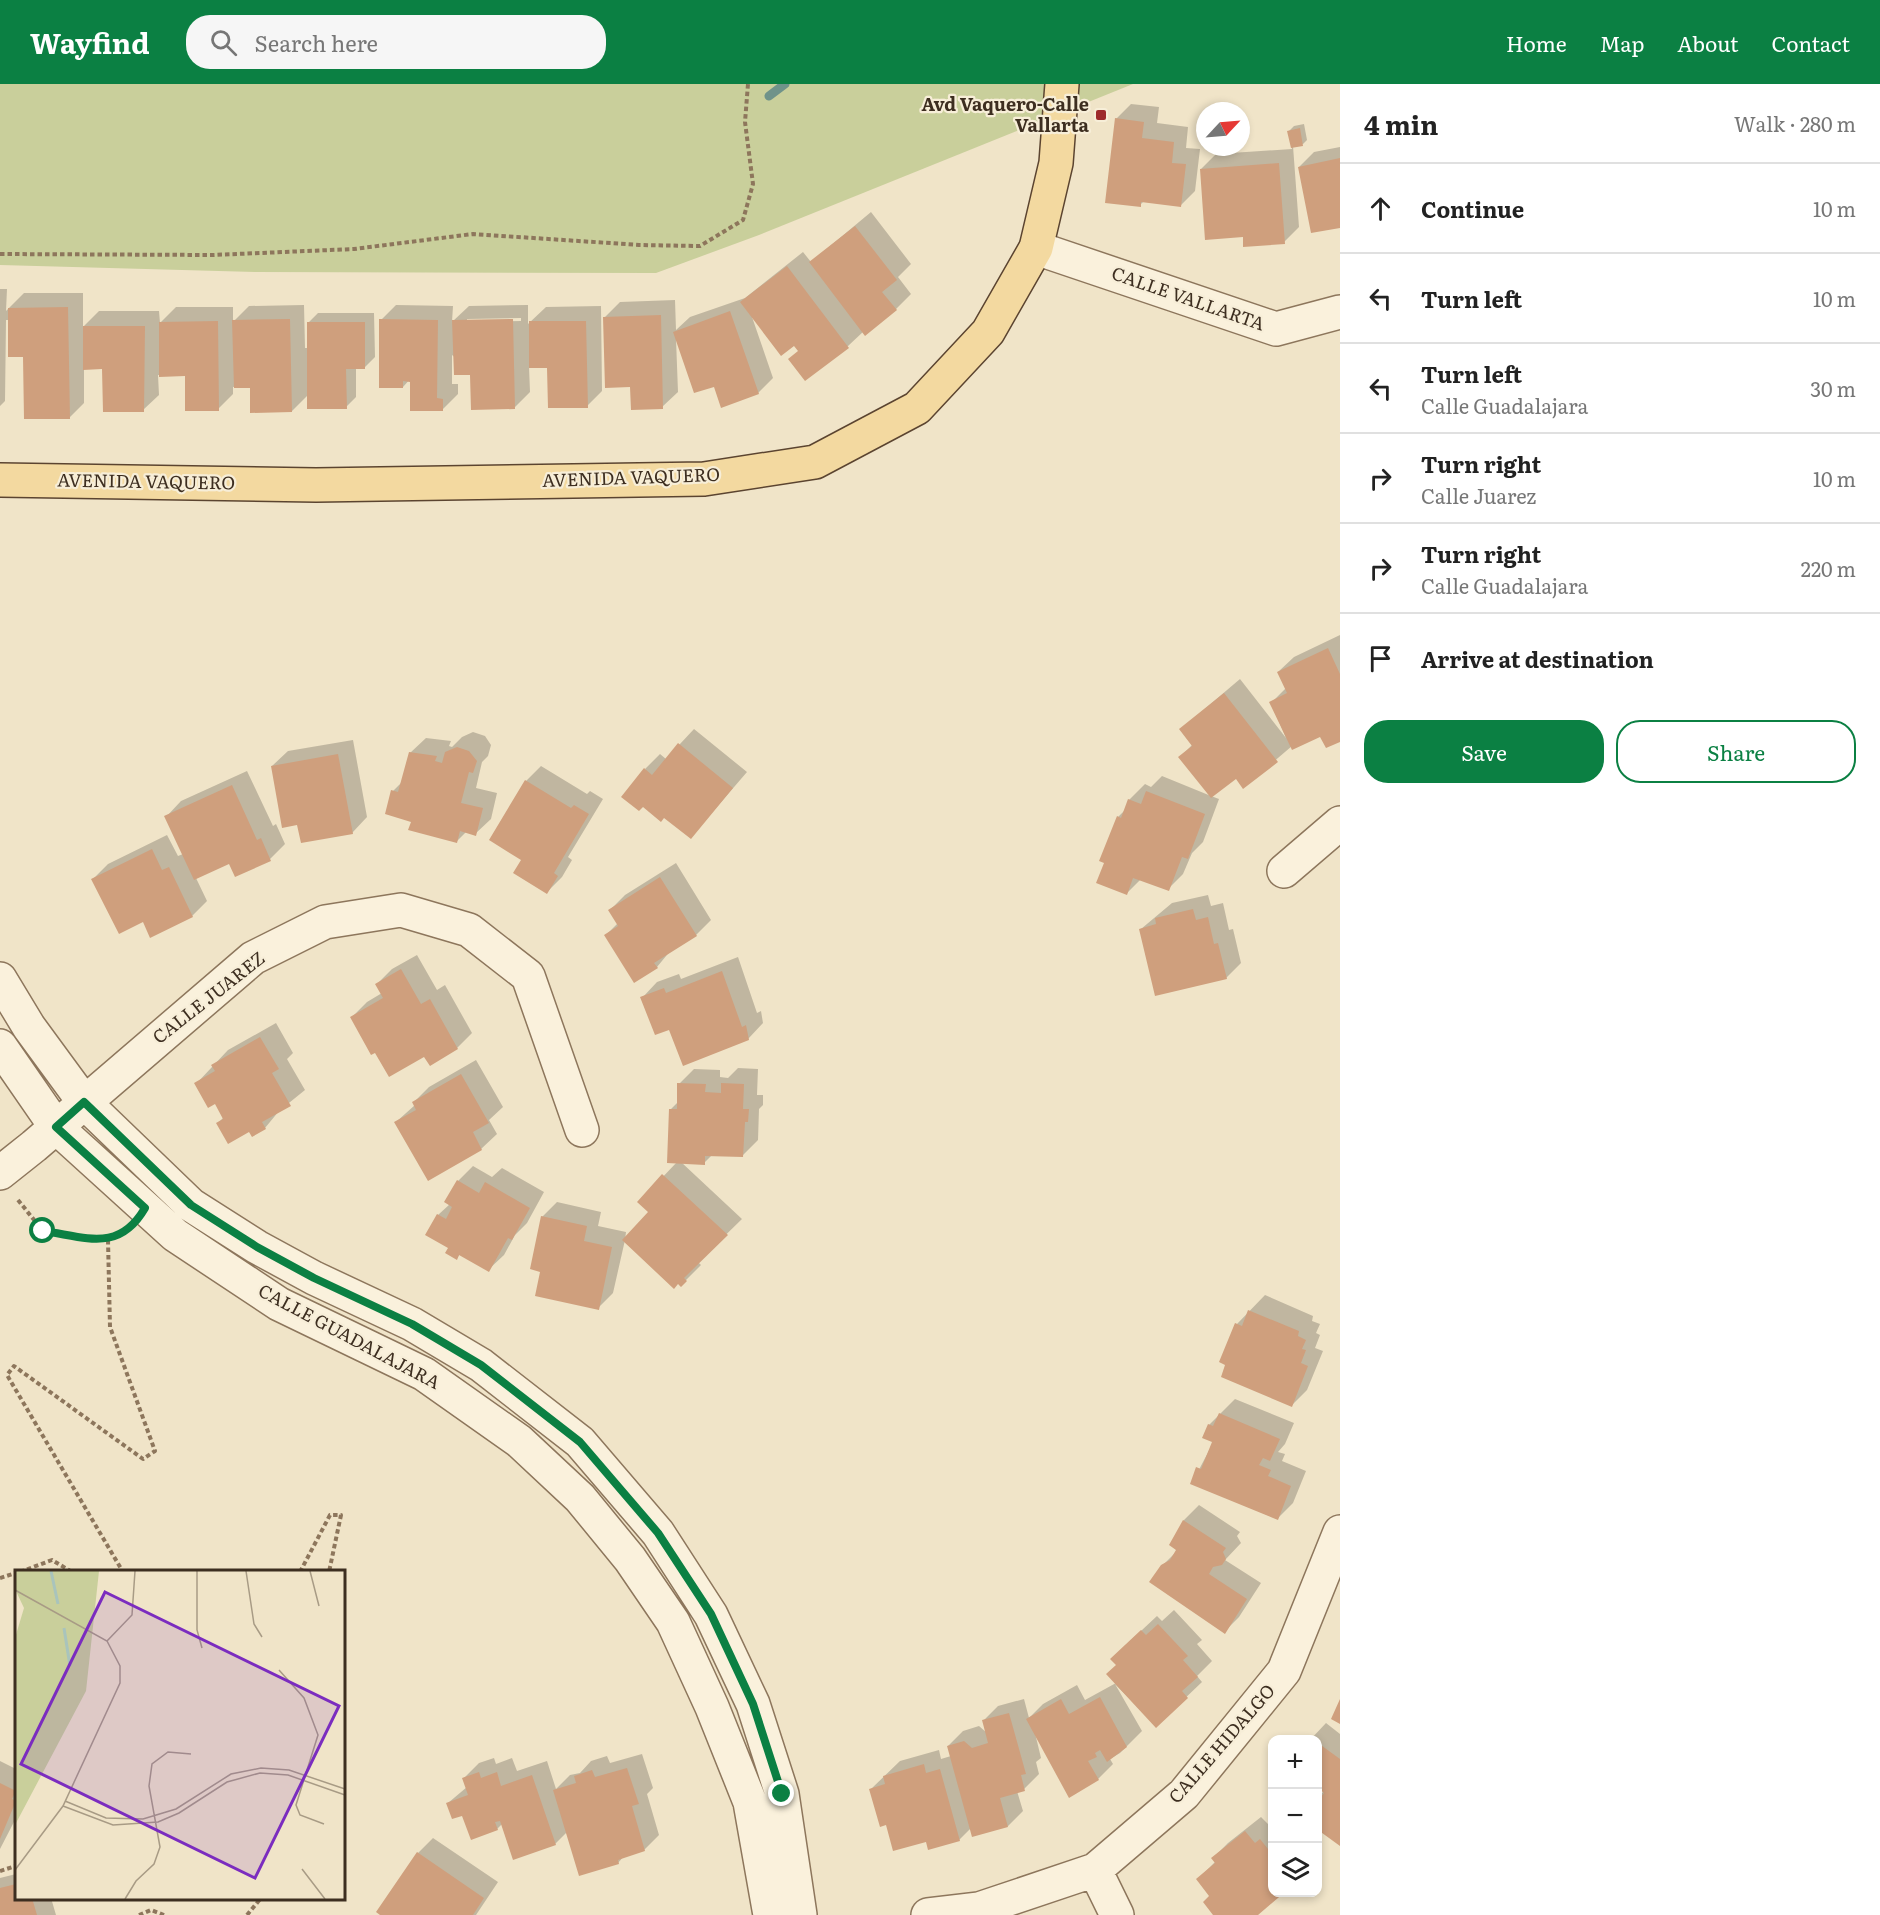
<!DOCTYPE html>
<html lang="en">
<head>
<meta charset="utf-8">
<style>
	:root { --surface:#fff; --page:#f6f6f6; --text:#222; --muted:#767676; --line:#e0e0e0; --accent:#0b8043 }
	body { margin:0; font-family:Literata,serif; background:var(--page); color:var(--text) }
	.controls { position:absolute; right:18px; bottom:18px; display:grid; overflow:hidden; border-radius:12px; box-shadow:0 3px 9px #0003 }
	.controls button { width:54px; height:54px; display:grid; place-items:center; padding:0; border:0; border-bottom:2px solid var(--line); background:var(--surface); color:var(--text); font:30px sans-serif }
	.compass { position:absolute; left:1196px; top:18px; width:54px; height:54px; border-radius:50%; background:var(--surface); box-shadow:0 3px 9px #0003; rotate:64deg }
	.stop { position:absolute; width:18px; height:18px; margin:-14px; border:4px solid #0b8043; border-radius:50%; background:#fff }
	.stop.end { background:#0b8043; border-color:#fff; box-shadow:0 2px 6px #0008 }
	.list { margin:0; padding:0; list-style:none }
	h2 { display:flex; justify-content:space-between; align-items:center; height:78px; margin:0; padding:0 24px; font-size:26px }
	h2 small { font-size:20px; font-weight:400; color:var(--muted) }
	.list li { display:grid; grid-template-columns:39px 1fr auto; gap:18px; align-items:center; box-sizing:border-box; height:90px; padding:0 24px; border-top:2px solid var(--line) }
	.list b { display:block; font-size:22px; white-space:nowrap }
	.list p { margin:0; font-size:20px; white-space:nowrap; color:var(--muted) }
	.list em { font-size:20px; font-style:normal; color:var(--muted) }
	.actions { display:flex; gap:12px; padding:18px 24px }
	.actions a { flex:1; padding:14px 0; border:2px solid var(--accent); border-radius:24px; text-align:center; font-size:21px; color:var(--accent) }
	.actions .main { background:var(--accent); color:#fff }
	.icon { flex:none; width:33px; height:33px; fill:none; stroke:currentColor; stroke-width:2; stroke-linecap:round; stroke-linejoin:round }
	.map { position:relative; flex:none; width:1340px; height:1831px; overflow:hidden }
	header { display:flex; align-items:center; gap:36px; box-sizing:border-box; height:84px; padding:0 30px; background:var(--accent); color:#fff }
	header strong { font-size:28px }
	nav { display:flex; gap:33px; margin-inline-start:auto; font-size:21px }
	.search { width:420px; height:54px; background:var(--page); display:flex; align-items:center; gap:15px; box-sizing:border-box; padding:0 21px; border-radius:24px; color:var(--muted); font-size:22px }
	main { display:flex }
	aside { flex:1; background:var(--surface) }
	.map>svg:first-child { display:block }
	.green { fill:#c9cf9b }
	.shadow { fill:#0003; fill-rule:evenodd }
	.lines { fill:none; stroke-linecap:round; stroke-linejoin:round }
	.stream { stroke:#6f938a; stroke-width:9 }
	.building { fill:#cf9f7d }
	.minor-casing { stroke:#8d765c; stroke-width:36 }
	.major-casing { stroke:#5b4430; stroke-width:36 }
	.path { stroke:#8d765c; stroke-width:4; stroke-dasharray:4.5 3; stroke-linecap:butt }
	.minor { stroke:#faf1dc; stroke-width:33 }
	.major { stroke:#f3d9a0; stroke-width:33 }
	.route { stroke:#0b8043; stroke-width:8 }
	.poi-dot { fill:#9e2a2b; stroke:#f7eed8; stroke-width:2 }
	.labels { text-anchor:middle; stroke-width:4.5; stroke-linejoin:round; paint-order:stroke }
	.poi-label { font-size:18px; font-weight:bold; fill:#3d2e20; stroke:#f7eed8; text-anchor:end }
	.street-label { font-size:18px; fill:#3d2e20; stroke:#f7eed8 }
	.inset-river { fill:none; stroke:#a9c4bc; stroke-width:3 }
	.inset-road { fill:none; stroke:#a89b85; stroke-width:1.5 }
	.view { fill:#7b2cbf; fill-opacity:0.15; stroke:#7b2cbf; stroke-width:3 }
	.inset-edge { fill:none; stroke:#3d2e20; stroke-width:3 }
</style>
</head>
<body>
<header>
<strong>Wayfind</strong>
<div class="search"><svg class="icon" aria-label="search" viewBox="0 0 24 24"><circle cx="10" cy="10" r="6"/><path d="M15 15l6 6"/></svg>Search here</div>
<nav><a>Home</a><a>Map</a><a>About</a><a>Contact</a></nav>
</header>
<main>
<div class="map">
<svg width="1340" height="1831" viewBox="0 0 1340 1831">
	<rect width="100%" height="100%" fill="#f0e4c8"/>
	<path class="green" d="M0 0H1133L759 151 656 189 255 188 0 181Z"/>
	<path class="shadow" d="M1131 20 1159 23 1157 39 1188 43 1186 64 1200 65 1195 107 1180 122 1144 117 1140 121 1116 35Z
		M1304 40 1307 56 1303 60 1293 62 1299 143 1284 158 1244 152 1201 85 1216 70 1292 65 1289 47 1294 42Z
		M1340 63V142L1299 83 1314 68Z
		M871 128 911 180 898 193 911 210 896 225 865 249 864 247 848 262 805 295 799 266 794 260 752 233 773 294 758 309 714 301 676 255 678 308 662 323 632 302 605 233 620 218 675 216 676 246 690 233 745 214 803 168 811 178Z
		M0 205H7L6 227 24 209H83V243L99 227H159L160 239 176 223H233V238L249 222 304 221 305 264H308V239L318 229H374L375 273 365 283H356V313L346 323 309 310 292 327 252 302 233 303V310L218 325 187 291H158L159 311 143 326 104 284H84V319L69 334 24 271 9 236H6L5 317 0 322Z
		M396 221 453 222 452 238 469 222 528 221V240L546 223 601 222 602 307 587 322 549 282H529L530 308 515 323 452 271V300H458V310L442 326 411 294 403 303 381 236ZM521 234V237L467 238V235Z
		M1340 551V656L1321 651 1292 662 1244 703 1236 693 1211 712 1219 715 1203 758 1192 769 1183 790 1168 805 1141 795 1126 810 1118 733 1125 726 1129 716 1145 700 1151 703 1162 692 1211 712 1180 673 1193 660 1181 645 1240 595 1286 654 1271 619 1286 604 1278 588 1294 573Z
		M694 645 747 688 691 753 645 685 660 670 666 675Z
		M473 648 485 652 491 661 488 672 482 678 476 704 497 709 491 735 475 750 466 748 457 757 413 736 393 707 403 697 410 669 426 654 451 657 449 662 452 663 462 653Z
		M353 656 367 733 352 749 299 739 272 682 288 667Z
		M541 682 587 710 590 707 603 715 568 773 572 776 562 793 547 808 526 697Z
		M247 687 273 742 276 740 285 760 270 775 230 778 196 794 207 817 192 832 143 836 93 795 108 780 167 751 178 772 183 770 166 733 181 717Z
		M676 779 711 836 696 851 671 866 657 883 634 897 606 851 618 839 610 826 625 811Z
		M1208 811 1211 822 1223 819 1229 846 1233 845 1241 879 1226 894 1141 845 1172 819Z
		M417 871 437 906 445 901 472 949 457 964 425 971 352 933 367 918 382 909 377 900 392 885Z
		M738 873 757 929 761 927 763 939 748 955 670 944 642 914 657 898 679 890 681 895Z
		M276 939 293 969 287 975 305 1006 279 1027 265 1044 250 1046 218 1039 224 1033 215 1018 196 1000 228 966Z
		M476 976 503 1023 489 1036 497 1050 481 1065 396 1038 415 1021 414 1018 429 1003Z
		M738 984 758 985 757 1011H763V1021L759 1025 758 1056 743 1071 713 1070 704 1079 681 1078 742 1135 698 1178 701 1181 681 1201 625 1156 613 1209 598 1224 542 1186V1133L557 1118 601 1128 598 1142 626 1148 625 1156 650 1128 639 1118 677 1078 671 1025 678 1018 679 1000 694 985 720 986V993L728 994Z
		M473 1082 492 1093 502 1084 544 1108 527 1139 515 1151 504 1171 488 1186 460 1170 457 1174 450 1163 438 1131 450 1120 458 1097Z
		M1265 1211 1313 1232 1312 1237 1320 1240 1316 1249 1320 1251 1315 1264 1323 1267 1307 1306 1292 1321 1237 1240Z
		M1235 1315 1294 1339 1285 1360 1278 1368 1285 1370 1282 1377 1306 1387 1293 1419 1277 1435 1192 1399 1214 1357 1209 1341Z
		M1199 1421 1240 1448 1237 1452 1241 1459 1225 1476 1261 1499 1239 1533 1224 1548 1162 1482 1178 1466 1171 1461 1184 1436Z
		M1174 1526 1202 1556 1197 1560 1212 1577 1197 1592 1202 1598 1156 1642 1115 1600 1142 1647 1120 1669 1110 1675 1113 1680 1098 1695 1035 1649 1041 1674 1036 1678 1039 1690 1024 1705 1017 1707 1023 1727 1008 1742 973 1751 971 1744 959 1756H927L887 1740 871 1705 900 1677 939 1666 941 1675 951 1672 948 1662 963 1647 979 1642 987 1649 983 1637 998 1622 1024 1615 1029 1634 1043 1620 1077 1601 1085 1616 1116 1599 1117 1580 1127 1560 1157 1532 1162 1537Z
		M1326 1639 1340 1650V1760L1318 1744V1713L1324 1707 1318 1702V1656H1310Z
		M642 1670 653 1704 647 1710 659 1751 644 1766 624 1772 618 1779 567 1748 555 1760 502 1740 497 1745 463 1730 448 1719 467 1703 464 1694 479 1679 494 1674 496 1680 512 1674 517 1687 547 1677 556 1705 570 1691 580 1689 591 1677 607 1672 610 1679Z
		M0 1677 16 1685V1734L0 1765Z
		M1261 1733 1272 1744V1808L1256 1831H1215L1211 1812 1198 1795 1216 1777 1213 1774 1228 1759Z
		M433 1754 498 1798 476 1831H382L418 1769Z
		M16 1790V1814H51L56 1831H0V1794Z"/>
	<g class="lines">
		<path class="stream" d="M769 12 785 0"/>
	</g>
	<path class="building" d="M1115 34 1144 38 1142 54 1174 58 1172 79 1186 80 1181 123 1141 118V123L1105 119Z
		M1300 44 1303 62 1291 64 1287 47Z
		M1340 74V144L1311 149 1298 83Z
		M1279 79 1285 160 1243 163V153L1205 156 1200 85Z
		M855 142 897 196 882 208 897 226 865 252 809 178Z
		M787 182 849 264 805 297 788 275 798 267 794 262 781 272 740 218Z
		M68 223 70 335H24L23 273H8V224Z
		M730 227 759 310 721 324 714 303 694 309 673 248Z
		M661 231 663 325 631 326 630 303 605 304 603 233Z
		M290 235 292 328 250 329V304H234L232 236Z
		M379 235 438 236 437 314 443 315V327H410V298L403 297V304H379Z
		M513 235 515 325 471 326 470 291H454L452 236Z
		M218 237 219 327H185V292L159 293V238Z
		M529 237H586L588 324H548L547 284H529Z
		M307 238H365V285H346L347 325H307Z
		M83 242H145L144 328H103L102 285 83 286Z
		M1328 564 1340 590V658L1326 664 1320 653 1292 666 1269 618 1287 609 1277 588Z
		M1224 609 1278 678 1243 705 1236 695 1211 714 1178 673 1192 662 1179 645Z
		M678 659 733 704 691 755 664 734 661 738 643 723 639 727 621 713 644 684 652 691Z
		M457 663 469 667 477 677 473 689 469 688 461 719 483 724 476 752 460 747 457 759 408 746 411 738 385 730 391 706 398 708 409 668 437 672 435 677 442 679 445 668Z
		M338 670 353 750 301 759 297 741 282 744 271 682Z
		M525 696 571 724 574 721 589 730 554 789 558 792 547 810 513 789 521 776 489 756Z
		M232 701 257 756 261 754 271 777 235 793 229 780 194 796 164 732Z
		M1146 707 1205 730 1188 775 1182 773 1169 807 1133 794 1127 811 1096 799 1104 779 1099 777 1117 732 1121 734 1128 715 1141 720Z
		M152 765 162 786 169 783 193 833 150 854 143 838 119 850 91 795Z
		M660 793 697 852 654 879 658 884 634 899 604 851 618 842 608 826Z
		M1193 825 1196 836 1208 833 1214 860 1218 859 1227 895 1155 912 1139 845 1156 840 1155 834Z
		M401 885 421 920 430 915 458 965 430 982 424 973 389 993 375 969 371 971 350 933 383 914 375 900Z
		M722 887 742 943 746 941 749 956 683 982 669 946 655 951 640 913 664 904 666 909Z
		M260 953 279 985 272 989 291 1022 262 1038 266 1045 252 1053 249 1048 228 1060 216 1039 223 1035 215 1020 208 1024 194 999 215 987 211 981Z
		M461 990 489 1039 473 1048 482 1066 428 1097 394 1038 416 1026 412 1018Z
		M677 999 706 1000 705 1008 721 1009V999L744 1000 743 1025H749L748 1038H745L743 1073 705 1072V1081L667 1079 669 1025H677Z
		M662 1090 728 1151 684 1194 687 1197 681 1203 678 1200 674 1205 622 1156 648 1128 637 1118Z
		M457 1096 479 1109 485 1098 530 1124 512 1156 508 1154 489 1188 459 1171 457 1176 445 1169 448 1164 425 1151 437 1130 446 1135 452 1123 444 1118Z
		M541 1132 587 1142 584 1157 612 1163 599 1226 535 1212 540 1188 530 1185Z
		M1248 1226 1299 1247 1298 1252 1306 1256 1302 1265 1306 1266 1301 1279 1308 1282 1292 1323 1221 1293 1225 1281 1219 1278 1235 1239 1242 1242Z
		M1219 1329 1280 1355 1270 1377 1263 1374 1259 1381 1271 1386 1268 1392 1291 1402 1278 1436 1190 1400 1196 1383 1201 1385 1212 1358 1202 1354 1208 1340 1213 1342Z
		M1183 1436 1226 1464 1223 1468 1226 1475 1222 1481 1213 1483 1209 1490 1247 1515 1225 1550 1149 1498 1161 1481 1170 1476 1176 1466 1169 1461Z
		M1158 1540 1188 1572 1183 1576 1198 1593 1182 1607 1188 1614 1156 1644 1106 1590 1116 1581 1110 1575 1141 1546 1146 1551Z
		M1100 1613 1127 1663 1107 1678 1100 1666 1095 1669 1097 1673 1088 1677 1099 1696 1069 1714 1026 1635 1061 1615 1069 1630Z
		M1340 1615V1640L1331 1635Z
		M1009 1629 1026 1690 1021 1691 1025 1707 1000 1714 1008 1743 972 1753 947 1662 964 1657 972 1664 988 1659 982 1636Z
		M1318 1659 1340 1675V1762L1318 1746V1717L1324 1709 1318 1704Z
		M924 1680 926 1689 940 1685 960 1757 928 1766 926 1758 893 1767 886 1741 880 1743 869 1705 885 1700 883 1692Z
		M627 1684 639 1720 632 1722 645 1767 618 1776 619 1780 579 1792 553 1706 576 1699 574 1692 592 1686 595 1693Z
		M479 1688 481 1694 497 1688 501 1702 532 1691 556 1761 513 1776 500 1737 495 1738 498 1746 471 1756 462 1732 452 1735 446 1719 468 1711 462 1694Z
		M0 1699 16 1707 12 1715 16 1717 0 1755Z
		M1245 1747 1255 1759 1260 1755 1272 1770V1808H1285L1258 1831H1213L1203 1818 1209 1812 1196 1795 1215 1779 1211 1774Z
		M417 1768 484 1814 473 1831H380L376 1828Z
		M16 1800V1814H32L37 1831H0V1804Z"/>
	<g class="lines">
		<g class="minor-casing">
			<path id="minor" d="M1036 164 1276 245 1340 228
				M1284 787 1340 739
				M0 895 29 943 84 1018 191 1121 257 1163 314 1194 412 1240 481 1281 580 1358 658 1449 711 1531 753 1620 782 1710 800 1831
				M0 962 56 1043 175 1151 279 1220 424 1290 519 1357 580 1414 630 1475 673 1538 712 1623 750 1718 770 1831
				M0 1089 34 1062 253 874 325 838 401 826 469 846 528 892 582 1046
				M1095 1786 1117 1831
				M928 1831 979 1825 1095 1786 1184 1710 1284 1587 1340 1448"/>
		</g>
		<g class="major-casing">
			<path id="major" d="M0 396 316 401 704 395 815 378 917 324 988 248 1036 164 1056 79 1062 0"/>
		</g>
		<path class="path" d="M0 170 213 171 354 165 473 150 639 161 700 162 743 136 753 100 745 38 748 0
			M18 1116 43 1147 108 1156 125 1147
			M108 1156 110 1243 155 1367 143 1375 14 1282 7 1291 123 1488
			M20 1488 52 1476 72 1488
			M300 1488 330 1431H341L329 1488
			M0 1494 16 1489
			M0 1787 16 1782
			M139 1831 151 1826 164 1831
			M247 1831 261 1814"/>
		<use href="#minor" class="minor"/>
		<use href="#major" class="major"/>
	</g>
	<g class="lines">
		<path class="route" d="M43 1147C86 1153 119 1169 145 1124L56 1043 84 1018 191 1121 257 1163 314 1194 412 1240 481 1281 580 1358 658 1449 711 1530 753 1620 782 1710"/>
	</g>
	<rect class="poi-dot" x="1095" y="25" width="12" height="12" rx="3"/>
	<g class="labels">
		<g class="poi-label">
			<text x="1089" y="27">Avd Vaquero-Calle<tspan x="1089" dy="21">Vallarta</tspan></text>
		</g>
		<g class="street-label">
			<text transform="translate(1188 215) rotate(19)" y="6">CALLE VALLARTA</text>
			<text transform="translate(631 394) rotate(-2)" y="6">AVENIDA VAQUERO</text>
			<text transform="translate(146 398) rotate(1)" y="6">AVENIDA VAQUERO</text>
			<text transform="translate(209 914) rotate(-38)" y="6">CALLE JUAREZ</text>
			<text transform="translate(349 1253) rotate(28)" y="6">CALLE GUADALAJARA</text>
			<text transform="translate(1222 1660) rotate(-49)" y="6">CALLE HIDALGO</text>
		</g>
	</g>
	<g transform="translate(15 1486)">
		<rect width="330" height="330" fill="#f0e4c8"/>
		<path d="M0 1H84L71 121 0 255V68L9 38 0 19Z" fill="#c9cf9b"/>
		<path class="inset-river" d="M36 1 43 34M49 58 55 96"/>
		<path class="inset-road" d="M182 1V60L187 78M231 1 239 54 247 67M295 1 304 36M0 20 92 71 105 96V113L48 236 0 300M92 71 117 45 120 1M264 100 289 128 303 165 281 235 285 245 309 254M50 231 91 248 128 249 161 239 216 204 246 198 274 200 330 219M48 236 98 255 143 252 164 243 212 212 245 203 273 205 330 225M287 299 310 329M110 329 121 311 139 294 145 277 134 216 137 194 153 182 176 184"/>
		<path class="view" d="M90 22 324 136 240 308 6 194Z"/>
		<rect width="330" height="330" class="inset-edge"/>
	</g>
</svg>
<div class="controls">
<button>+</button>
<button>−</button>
<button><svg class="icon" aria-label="layers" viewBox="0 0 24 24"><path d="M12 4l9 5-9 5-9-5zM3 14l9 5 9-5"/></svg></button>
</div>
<svg class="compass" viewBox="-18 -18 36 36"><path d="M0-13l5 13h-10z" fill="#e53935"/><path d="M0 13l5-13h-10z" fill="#767676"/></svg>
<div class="stop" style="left:43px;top:1147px"></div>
<div class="stop end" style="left:782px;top:1710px"></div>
</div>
<aside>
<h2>4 min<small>Walk · 280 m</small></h2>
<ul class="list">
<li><svg class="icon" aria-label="ahead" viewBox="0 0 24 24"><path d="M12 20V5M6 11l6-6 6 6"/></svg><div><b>Continue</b></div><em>10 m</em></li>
<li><svg class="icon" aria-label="left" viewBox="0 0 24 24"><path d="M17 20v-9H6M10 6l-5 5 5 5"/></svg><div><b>Turn left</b></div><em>10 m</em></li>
<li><svg class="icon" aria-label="left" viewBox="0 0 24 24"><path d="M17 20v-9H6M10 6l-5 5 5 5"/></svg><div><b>Turn left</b><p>Calle Guadalajara</p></div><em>30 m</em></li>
<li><svg class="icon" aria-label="right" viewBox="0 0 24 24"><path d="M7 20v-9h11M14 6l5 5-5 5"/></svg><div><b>Turn right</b><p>Calle Juarez</p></div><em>10 m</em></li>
<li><svg class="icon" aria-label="right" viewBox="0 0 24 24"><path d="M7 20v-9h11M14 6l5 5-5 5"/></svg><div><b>Turn right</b><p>Calle Guadalajara</p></div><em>220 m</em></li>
<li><svg class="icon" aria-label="arrive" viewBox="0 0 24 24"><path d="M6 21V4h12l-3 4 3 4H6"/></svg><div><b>Arrive at destination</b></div></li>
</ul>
<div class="actions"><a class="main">Save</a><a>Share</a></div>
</aside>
</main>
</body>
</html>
